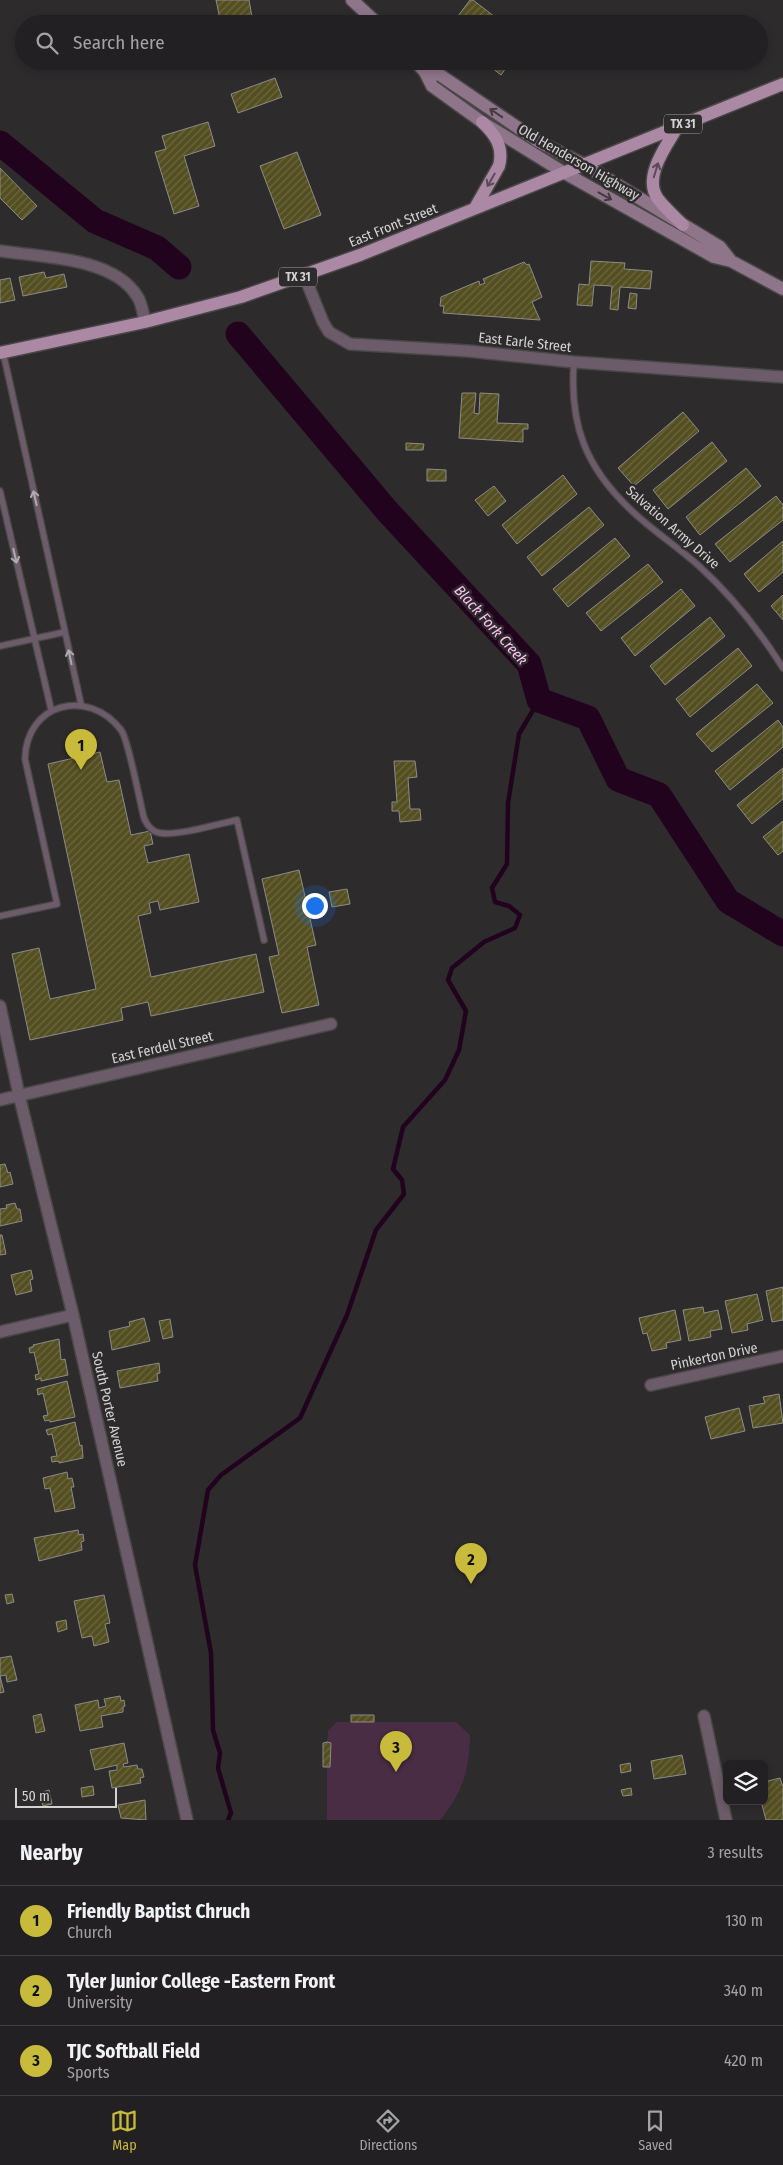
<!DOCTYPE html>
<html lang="en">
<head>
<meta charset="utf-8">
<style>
	:root { --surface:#222022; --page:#2a282a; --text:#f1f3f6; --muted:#a2a3a5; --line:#3f3e40; --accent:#c8bb3b }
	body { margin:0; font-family:"Fira Sans Condensed",sans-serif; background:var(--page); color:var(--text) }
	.controls { position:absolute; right:15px; bottom:15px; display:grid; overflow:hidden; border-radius:8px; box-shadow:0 2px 8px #0003 }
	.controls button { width:45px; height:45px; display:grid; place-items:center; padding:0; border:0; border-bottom:1px solid var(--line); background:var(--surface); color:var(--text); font:25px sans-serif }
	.scale { position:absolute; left:15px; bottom:12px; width:102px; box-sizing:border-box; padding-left:5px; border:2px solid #d4d3d4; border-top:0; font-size:14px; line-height:18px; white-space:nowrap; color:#d4d3d4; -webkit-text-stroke:4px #2e2b2d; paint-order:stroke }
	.you { position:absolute; left:314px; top:905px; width:18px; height:18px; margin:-12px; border:4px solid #fff; border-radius:50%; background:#1a73e8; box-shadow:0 0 0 8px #1a73e833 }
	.badge { display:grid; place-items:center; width:32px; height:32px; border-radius:50%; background:var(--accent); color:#111; font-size:16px; font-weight:700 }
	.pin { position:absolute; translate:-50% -41px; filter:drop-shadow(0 1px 2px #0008) }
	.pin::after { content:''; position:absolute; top:26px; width:18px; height:15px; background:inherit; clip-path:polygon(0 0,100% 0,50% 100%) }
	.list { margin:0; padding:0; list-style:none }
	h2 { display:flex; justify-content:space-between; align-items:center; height:65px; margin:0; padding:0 20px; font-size:21px }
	h2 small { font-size:16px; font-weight:400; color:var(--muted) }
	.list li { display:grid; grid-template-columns:32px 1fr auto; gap:15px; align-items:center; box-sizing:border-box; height:70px; padding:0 20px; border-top:1px solid var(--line) }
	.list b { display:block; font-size:19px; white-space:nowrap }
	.list p { margin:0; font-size:16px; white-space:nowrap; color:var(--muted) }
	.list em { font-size:16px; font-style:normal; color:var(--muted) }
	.icon { flex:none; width:28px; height:28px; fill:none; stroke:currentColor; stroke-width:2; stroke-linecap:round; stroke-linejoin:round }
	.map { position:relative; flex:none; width:783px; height:1820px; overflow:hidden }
	.search { position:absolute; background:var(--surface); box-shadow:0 2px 8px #0003; left:15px; right:15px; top:15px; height:55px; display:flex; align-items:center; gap:12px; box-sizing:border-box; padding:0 18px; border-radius:28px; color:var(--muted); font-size:19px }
	.sheet { height:275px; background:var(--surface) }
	nav { display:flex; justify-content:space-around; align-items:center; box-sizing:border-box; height:70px; border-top:1px solid var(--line); background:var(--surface); font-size:14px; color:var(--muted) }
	nav a { display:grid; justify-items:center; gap:2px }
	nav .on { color:var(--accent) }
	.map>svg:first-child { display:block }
	.green { fill:#492d44 }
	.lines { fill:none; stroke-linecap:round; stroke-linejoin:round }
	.stream { stroke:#21031d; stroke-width:4.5 }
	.river { stroke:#21031d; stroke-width:25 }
	.building { fill:url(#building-hatch); stroke:#8c8c88 }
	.service-casing { stroke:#494648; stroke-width:8 }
	.minor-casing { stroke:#494648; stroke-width:14 }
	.secondary-casing { stroke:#494648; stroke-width:15 }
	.primary-casing { stroke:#494648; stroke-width:15 }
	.service { stroke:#6c5b68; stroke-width:5.5 }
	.minor { stroke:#6c5b68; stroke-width:11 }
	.secondary { stroke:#8f758a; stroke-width:12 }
	.primary { stroke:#ab88a4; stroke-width:12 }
	.oneway { stroke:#413a40 }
	.oneway2 { stroke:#5a4c57 }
	.oneway3 { stroke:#b0a9ae }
	.labels { text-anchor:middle; stroke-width:5; stroke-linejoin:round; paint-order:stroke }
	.shield { fill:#2e2b2d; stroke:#a2a1a2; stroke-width:1 }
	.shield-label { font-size:12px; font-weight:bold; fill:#d4d3d4 }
	.street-label { font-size:14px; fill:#d4d3d4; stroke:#2e2b2d }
	.water-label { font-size:15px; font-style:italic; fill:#ffc0f3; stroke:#2e2b2d }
</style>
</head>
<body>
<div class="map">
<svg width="783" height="1820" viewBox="0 0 783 1820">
	<defs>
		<pattern id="building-hatch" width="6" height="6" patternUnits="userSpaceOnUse" patternTransform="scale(1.25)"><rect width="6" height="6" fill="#544f21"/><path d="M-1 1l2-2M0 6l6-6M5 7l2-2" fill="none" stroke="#6c6740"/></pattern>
	</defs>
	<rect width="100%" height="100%" fill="#2e2b2d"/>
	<path class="green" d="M351 1715H374L375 1722H456L470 1735C469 1771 463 1792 440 1820H327V1767H323V1743L327 1742 328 1731 337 1722H351Z"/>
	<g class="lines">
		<path class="stream" d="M228 1820 231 1813 218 1768 220 1753 213 1730 211 1653 195 1565 208 1490 221 1475 300 1418 347 1315 376 1230 404 1194 402 1180 393 1169 403 1127 445 1080 459 1050 466 1011 448 980 452 968 484 942 515 928 520 915 509 906 495 902 492 888 507 864 508 803 519 734 539 700"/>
		<path class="river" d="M0 143 95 221 157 248 179 267
			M238 334 388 512 529 664 539 700 588 718 618 779 659 795 728 901 783 934"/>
	</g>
	<path class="building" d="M216 0H249L252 17 221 24Z
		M470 0H473L504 24H452Z
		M483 61H511L501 75Z
		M275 78 282 97 238 113 231 94Z
		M208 122 215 146 184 156 199 206 174 214 155 152 166 149 162 136Z
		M297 152 321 215 284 229 260 166Z
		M0 168 37 206 22 220 0 198Z
		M591 261 625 263 624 269 652 271 650 289 620 287 618 310 610 309 612 286 594 285 592 306 577 305 579 284 589 285Z
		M524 262 527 265 529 264 542 297 532 302 540 320 443 313 444 306H440L441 297 479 281 480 285 485 283 483 279Z
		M44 272 46 278 64 274 67 287 23 296 19 277Z
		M10 278 15 300 0 303V280Z
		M630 293 637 294 636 309 628 308Z
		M462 393H476L474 413 479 414 480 393 499 394 497 423 528 424V429H523V442L459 438Z
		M683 412 699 431 634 486 618 468Z
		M712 442 727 461 668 509 653 490Z
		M406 443 424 444 423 450H406Z
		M746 468 761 486 700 535 686 517Z
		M427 469 446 470V481H427Z
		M563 475 577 494 517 544 502 525Z
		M494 486 506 501 488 516 475 500Z
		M776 496 783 505V520L730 562 715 544Z
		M589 507 604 525 542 576 527 557Z
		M615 538 630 556 568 607 553 589Z
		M783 541V572L759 592 744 574Z
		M648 564 663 582 601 631 586 613Z
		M681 589 695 606 635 656 621 638Z
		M783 595V620L771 606Z
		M710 617 725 636 665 685 650 666Z
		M738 648 752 666 690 717 676 699Z
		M757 684 773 703 712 752 696 734Z
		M778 720 783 727V747L730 790 715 771Z
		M100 752 107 782 119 780 131 835 150 831 153 844 144 846 148 863 189 854 199 902 160 910 158 901 149 903 151 913 138 916 151 977 256 954 264 992 151 1016 148 1002 121 1008 123 1020 30 1040 12 954 39 948 50 999 96 989 48 764Z
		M394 761H415L417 777 408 778 410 809H420L421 820 400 822 399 811H392V802H397Z
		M783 768V799L752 824 737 805Z
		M783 821V851L778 855 763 837Z
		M299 870 316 945 307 947 319 1005 282 1013 269 957 279 955 262 879Z
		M347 889 350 904 332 907 329 892Z
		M5 1164 8 1173 10 1172 13 1184 0 1187V1165Z
		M15 1203 17 1209H20L22 1221 0 1226V1209L7 1208 6 1205Z
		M0 1235H2L6 1254 0 1255Z
		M31 1270 33 1279 30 1280 32 1291 16 1295 11 1275Z
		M783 1287V1320L772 1322 766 1291Z
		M757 1294 763 1320 747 1324 748 1330 732 1333 725 1301Z
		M703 1307 704 1313 718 1310 722 1329 710 1331 711 1337 689 1341 683 1310Z
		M675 1310 681 1340 666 1343 667 1348 652 1351 647 1333 643 1334 639 1318Z
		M144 1318 150 1341 112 1350 109 1331 130 1326 129 1322Z
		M170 1319 173 1337 163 1339 159 1321Z
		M59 1339 61 1360 65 1359 68 1375 41 1381V1378L36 1380 35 1375 39 1374 34 1352 30 1353 29 1348 34 1346 33 1345Z
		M159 1363 160 1373 157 1374 158 1381 120 1388 117 1371Z
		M67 1381 75 1417 50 1422 49 1420 45 1421 43 1416 48 1415 43 1393 38 1395 37 1389Z
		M779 1394 783 1423 753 1428 749 1406 765 1403 763 1397Z
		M739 1408 745 1431 711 1439 705 1417Z
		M75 1422 80 1446 82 1445 83 1458 59 1463V1461L52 1462 51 1457 57 1456 52 1434 48 1435 46 1430Z
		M67 1472 68 1479 72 1478 74 1487H71L75 1508 55 1512 50 1488 45 1489 43 1478Z
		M78 1530 79 1535 83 1534 84 1541 81 1542 82 1550 39 1561 34 1538Z
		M12 1594 14 1602 7 1604 5 1595Z
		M104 1595 110 1623 105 1624 109 1642 94 1646 92 1636 82 1638 74 1601Z
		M66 1620 67 1629 58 1632 56 1622Z
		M11 1656 17 1680 7 1682 6 1675 0 1676 4 1692 0 1693V1658Z
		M120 1696 121 1701 124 1700 125 1706 123 1707V1712L101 1716 103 1727 80 1731 75 1705 98 1700 99 1708 106 1706 104 1699Z
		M41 1714 45 1731 36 1733 33 1716Z
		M351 1715H374V1722H351Z
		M327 1742 331 1743 330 1767H323V1743Z
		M124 1743 128 1763 123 1764 124 1767 137 1765 138 1769H142L144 1777 140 1778 141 1783 112 1788 109 1771 117 1770V1765L95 1770 90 1750Z
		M682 1755 686 1774 654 1779 651 1761Z
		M630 1763 631 1771 621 1773 620 1765Z
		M780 1778 783 1787V1820H766L761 1801H764V1782Z
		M93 1786 94 1795 82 1797 81 1788Z
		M631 1788 632 1795 623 1796 621 1790Z
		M49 1790 52 1804 43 1806 40 1793Z
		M145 1800 146 1820 121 1818 118 1805Z"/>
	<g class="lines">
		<g class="service-casing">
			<path id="service" d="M3 352 81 704
				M574 362C569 425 586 468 632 511 653 531 678 547 699 566 733 597 759 630 783 668
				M0 491 51 709
				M0 646 65 632
				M0 916 57 904 25 759C26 703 88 687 121 730 128 738 140 803 144 818 147 825 152 832 160 833 178 836 218 824 237 820L264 940"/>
		</g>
		<g class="minor-casing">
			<path id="minor" d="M0 251C40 257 113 257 137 296 142 303 143 313 145 322
				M304 275 323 322 329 332 350 344 468 351 574 362 783 377
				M0 1006 19 1095 73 1315 187 1820
				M0 1100 331 1024
				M0 1332 73 1315
				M651 1385 783 1356
				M704 1716 726 1820"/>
		</g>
		<g class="secondary-casing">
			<path id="secondary" d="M352 0 378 24
				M415 61 425 72 432 86 482 122 563 172 714 257 731 261 783 289
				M425 72 440 75 539 142 583 164 720 247 731 261"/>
		</g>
		<g class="primary-casing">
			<path id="primary" d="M678 126C667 145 642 177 658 199 665 208 675 217 683 225
				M475 208 499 166C504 147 495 134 482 122
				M0 353 145 322 241 297 360 255 783 84"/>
		</g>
		<use href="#service" class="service"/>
		<use href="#minor" class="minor"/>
		<use href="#secondary" class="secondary"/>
		<use href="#primary" class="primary"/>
	</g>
	<defs><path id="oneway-shaft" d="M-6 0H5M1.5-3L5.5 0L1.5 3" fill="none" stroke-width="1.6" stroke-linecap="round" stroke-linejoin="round" transform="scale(1.25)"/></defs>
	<g class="oneway">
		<use href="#oneway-shaft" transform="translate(496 113) rotate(-146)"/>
		<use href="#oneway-shaft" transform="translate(605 196) rotate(29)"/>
	</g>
	<g class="oneway2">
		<use href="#oneway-shaft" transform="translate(656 170) rotate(-73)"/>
		<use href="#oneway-shaft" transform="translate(491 180) rotate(120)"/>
	</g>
	<g class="oneway3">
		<use href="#oneway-shaft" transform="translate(35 498) rotate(-103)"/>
		<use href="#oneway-shaft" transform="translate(15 556) rotate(77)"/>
		<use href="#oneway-shaft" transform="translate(70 657) rotate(-102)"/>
	</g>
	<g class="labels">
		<g class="shield">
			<rect x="664" y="114.5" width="38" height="19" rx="4"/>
			<rect x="279" y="267.5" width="38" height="19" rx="4"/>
		</g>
		<g class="shield-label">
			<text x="683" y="128">TX 31</text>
			<text x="298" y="281">TX 31</text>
		</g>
		<g class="street-label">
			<text transform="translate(579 162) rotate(30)" y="5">Old Henderson Highway</text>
			<text transform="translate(393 225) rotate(-22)" y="5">East Front Street</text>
			<text transform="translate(525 342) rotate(6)" y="5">East Earle Street</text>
			<text transform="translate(673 527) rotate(41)" y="5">Salvation Army Drive</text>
			<text transform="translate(162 1047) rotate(-13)" y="5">East Ferdell Street</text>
			<text transform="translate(714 1356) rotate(-12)" y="5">Pinkerton Drive</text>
			<text transform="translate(110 1409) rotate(77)" y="5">South Porter Avenue</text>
		</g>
		<g class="water-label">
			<text transform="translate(491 625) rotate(48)" y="5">Black Fork Creek</text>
		</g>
	</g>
</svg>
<div class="controls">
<button><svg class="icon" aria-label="layers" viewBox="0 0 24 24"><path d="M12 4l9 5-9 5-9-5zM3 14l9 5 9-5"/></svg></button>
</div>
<div class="scale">50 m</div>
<div class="you"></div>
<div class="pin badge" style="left:81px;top:770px">1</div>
<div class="pin badge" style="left:471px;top:1584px">2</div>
<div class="pin badge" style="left:396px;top:1772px">3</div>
<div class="search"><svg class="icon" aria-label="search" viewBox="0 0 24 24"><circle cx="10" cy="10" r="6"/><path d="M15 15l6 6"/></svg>Search here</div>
</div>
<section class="sheet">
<h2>Nearby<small>3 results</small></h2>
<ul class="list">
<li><span class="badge">1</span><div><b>Friendly Baptist Chruch</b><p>Church</p></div><em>130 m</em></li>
<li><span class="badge">2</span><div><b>Tyler Junior College -Eastern Front</b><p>University</p></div><em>340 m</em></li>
<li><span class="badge">3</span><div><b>TJC Softball Field</b><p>Sports</p></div><em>420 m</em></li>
</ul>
</section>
<nav>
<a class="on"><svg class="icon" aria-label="map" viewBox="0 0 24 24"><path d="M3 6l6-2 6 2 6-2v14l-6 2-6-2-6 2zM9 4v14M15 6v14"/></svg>Map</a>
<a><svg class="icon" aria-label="directions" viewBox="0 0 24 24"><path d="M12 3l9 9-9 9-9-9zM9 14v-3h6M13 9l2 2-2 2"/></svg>Directions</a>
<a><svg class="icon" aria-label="saved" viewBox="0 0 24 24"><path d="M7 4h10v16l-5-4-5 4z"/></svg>Saved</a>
</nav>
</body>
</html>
